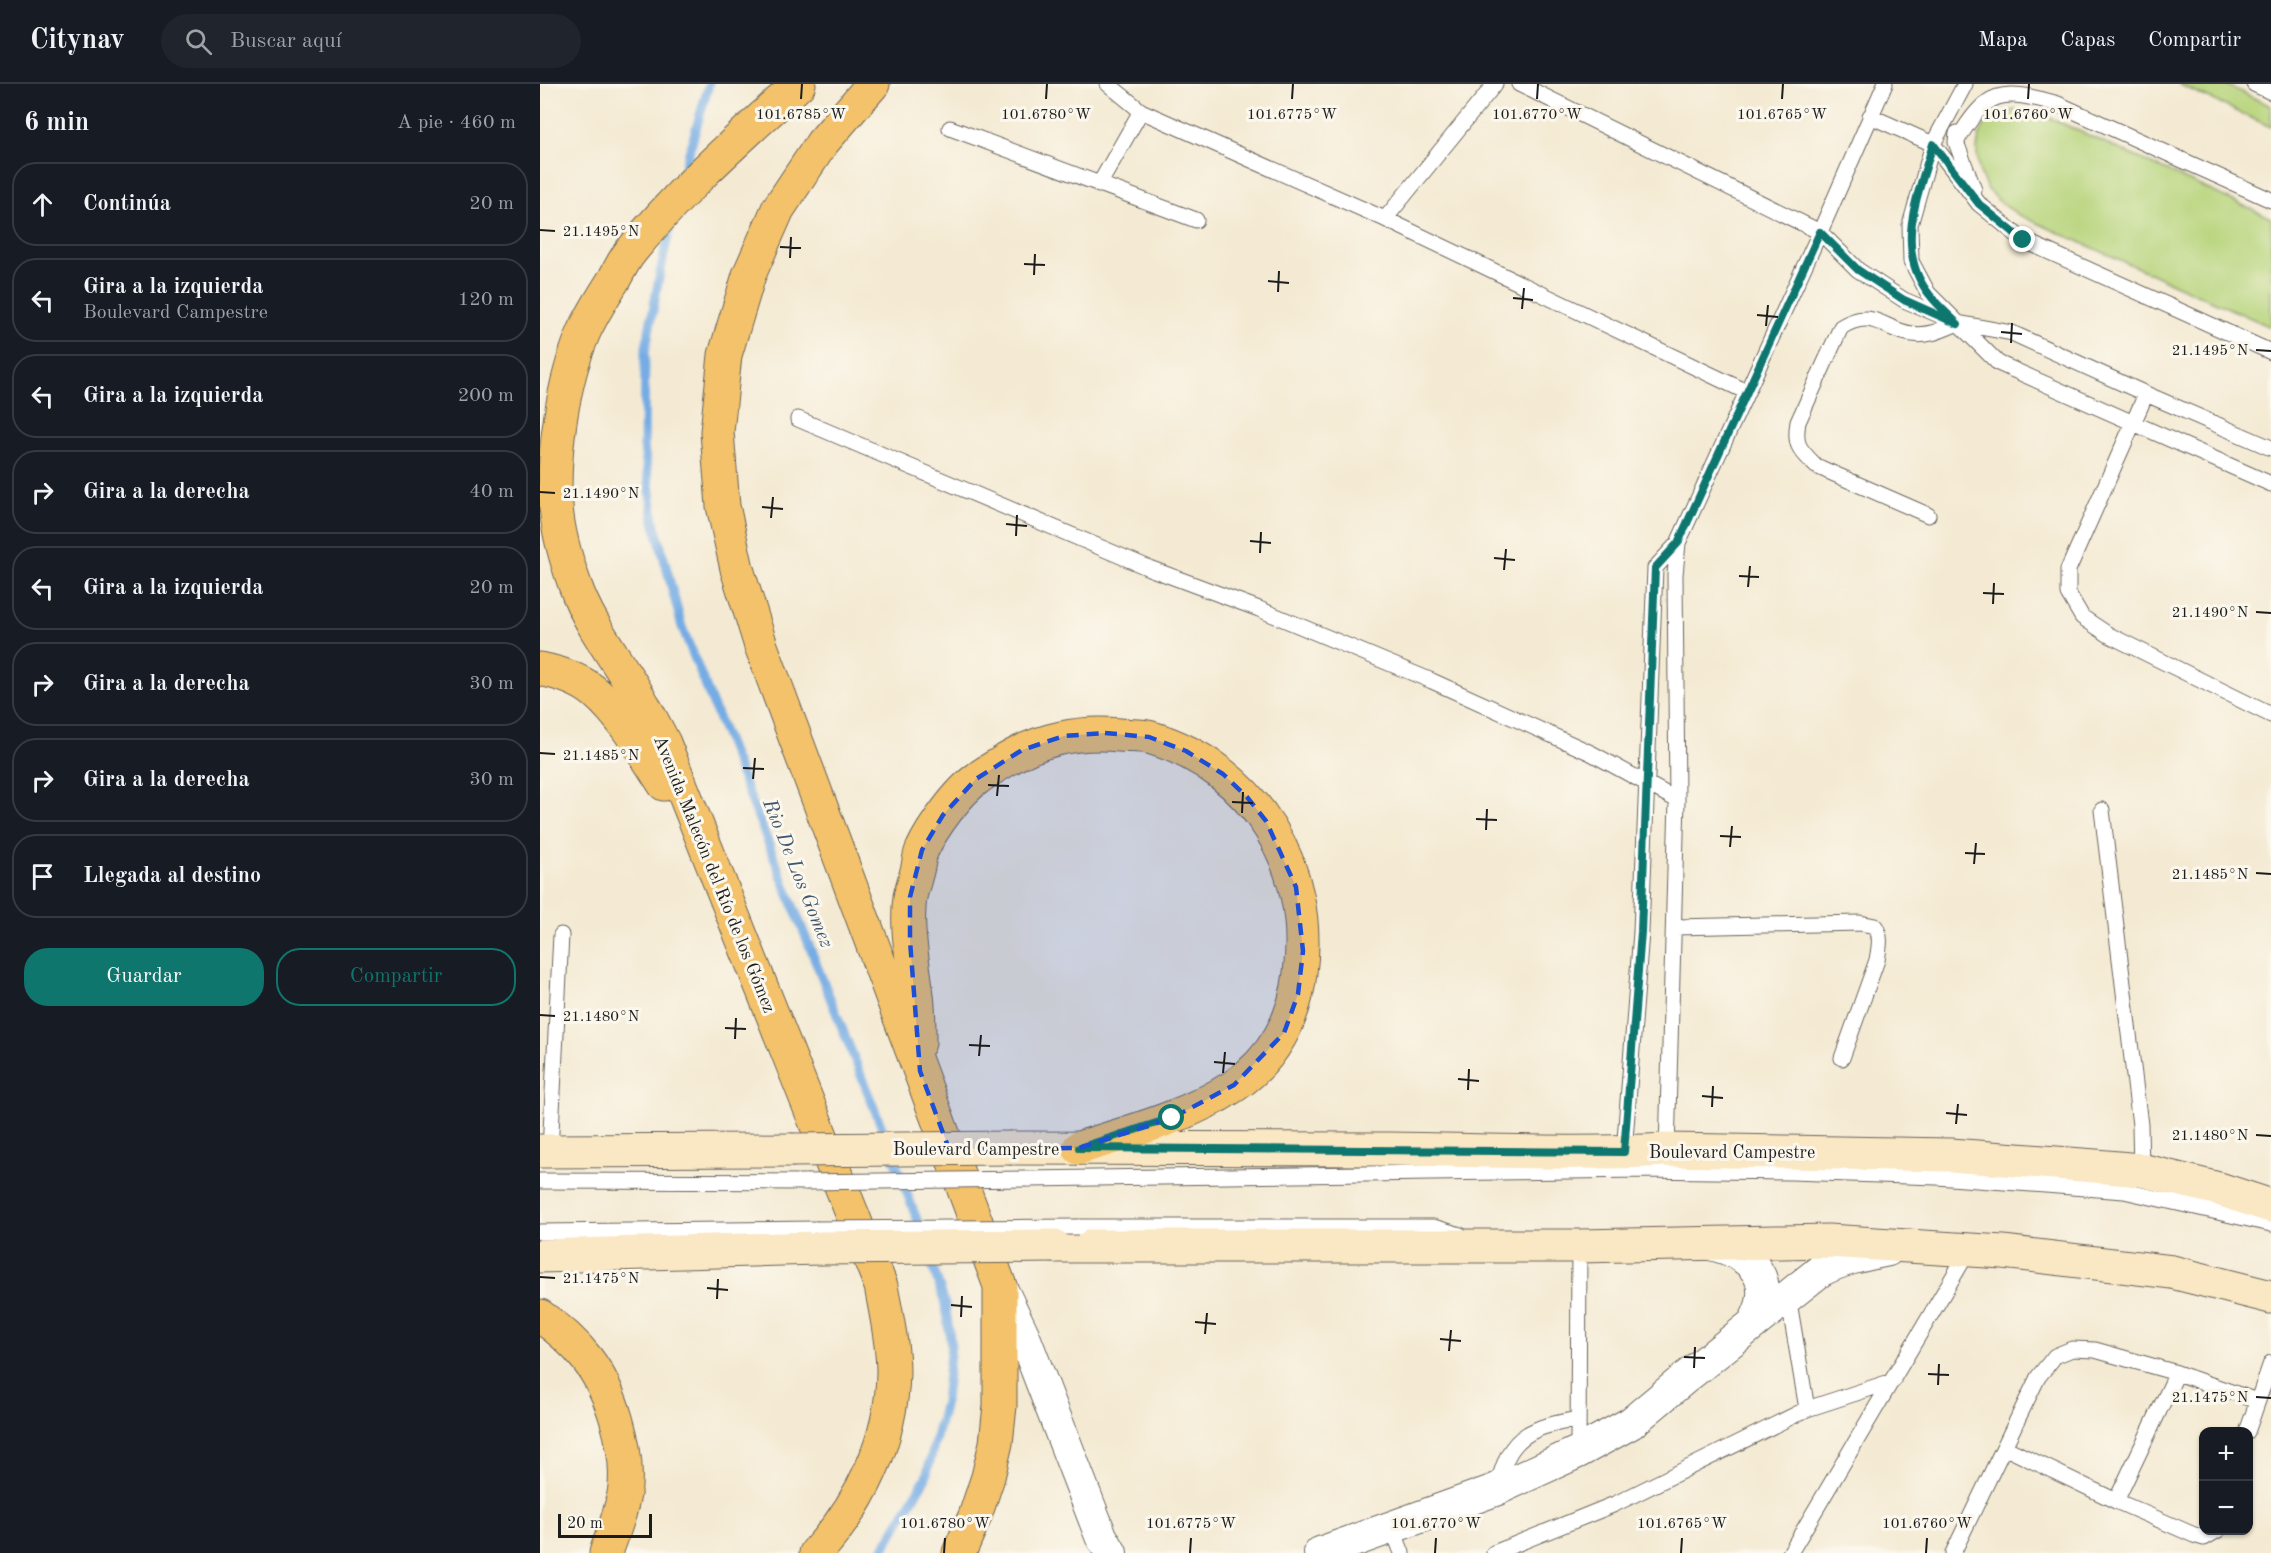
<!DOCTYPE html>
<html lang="es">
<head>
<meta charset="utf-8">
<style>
	:root { --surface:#171b24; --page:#20242c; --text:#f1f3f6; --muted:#9ea1a6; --line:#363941; --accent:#0f766e }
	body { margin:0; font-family:"Old Standard TT",serif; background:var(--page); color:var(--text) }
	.controls { position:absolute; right:18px; bottom:18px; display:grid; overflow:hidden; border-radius:12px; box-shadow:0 2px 4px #0004 }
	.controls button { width:54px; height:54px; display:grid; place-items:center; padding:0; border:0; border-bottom:2px solid var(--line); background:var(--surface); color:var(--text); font:30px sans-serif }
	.scale { position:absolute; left:18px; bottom:15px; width:94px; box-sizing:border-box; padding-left:6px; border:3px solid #1c1c1c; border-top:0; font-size:16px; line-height:21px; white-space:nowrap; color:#1c1c1c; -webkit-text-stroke:4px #fbf7ec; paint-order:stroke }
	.stop { position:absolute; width:18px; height:18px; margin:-14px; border:4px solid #0f766e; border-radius:50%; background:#fff }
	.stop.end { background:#0f766e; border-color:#fff; box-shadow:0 2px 6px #0008 }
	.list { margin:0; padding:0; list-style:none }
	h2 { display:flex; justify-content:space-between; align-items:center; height:78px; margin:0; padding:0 24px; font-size:26px }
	h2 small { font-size:20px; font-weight:400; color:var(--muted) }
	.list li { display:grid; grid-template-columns:39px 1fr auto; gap:18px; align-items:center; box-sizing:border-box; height:84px; margin:0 12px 12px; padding:0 12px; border:2px solid var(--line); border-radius:24px }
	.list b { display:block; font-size:22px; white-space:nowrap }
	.list p { margin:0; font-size:20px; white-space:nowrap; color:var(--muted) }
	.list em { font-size:20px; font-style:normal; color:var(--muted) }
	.actions { display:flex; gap:12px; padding:18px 24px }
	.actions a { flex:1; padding:14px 0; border:2px solid var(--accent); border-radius:24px; text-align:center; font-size:21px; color:var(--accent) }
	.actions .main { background:var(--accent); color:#fff }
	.icon { flex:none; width:33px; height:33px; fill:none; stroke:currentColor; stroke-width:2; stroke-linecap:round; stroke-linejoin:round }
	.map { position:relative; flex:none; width:1731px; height:1469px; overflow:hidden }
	header { display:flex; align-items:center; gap:36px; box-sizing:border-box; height:84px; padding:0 30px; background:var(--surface); border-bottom:2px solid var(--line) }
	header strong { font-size:28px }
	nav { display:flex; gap:33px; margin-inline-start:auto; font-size:21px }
	.search { width:420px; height:54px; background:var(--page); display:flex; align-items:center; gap:15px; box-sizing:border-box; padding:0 21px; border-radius:33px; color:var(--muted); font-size:22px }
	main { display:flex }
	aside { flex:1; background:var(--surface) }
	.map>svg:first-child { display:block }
	.green { fill:#b7d47b; stroke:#6a784c; stroke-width:1.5 }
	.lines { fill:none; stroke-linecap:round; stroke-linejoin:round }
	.stream { stroke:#75ace4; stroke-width:9 }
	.service-casing { stroke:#68645c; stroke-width:17 }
	.minor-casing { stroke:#68645c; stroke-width:34 }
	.secondary-casing { stroke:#68645c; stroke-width:35 }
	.primary-casing { stroke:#68645c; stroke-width:35 }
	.service { stroke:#fff; stroke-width:15 }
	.minor { stroke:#fff; stroke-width:32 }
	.secondary { stroke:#fae7c3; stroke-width:33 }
	.primary { stroke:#f3c26a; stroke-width:33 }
	.service-bridge-casing { stroke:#68645c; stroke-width:17; stroke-linecap:butt }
	.secondary-bridge-casing { stroke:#68645c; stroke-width:35; stroke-linecap:butt }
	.service-bridge { stroke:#fff; stroke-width:15 }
	.secondary-bridge { stroke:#fae7c3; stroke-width:33 }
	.route { stroke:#0f766e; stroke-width:8 }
	.marked { fill:#1d4ed8; fill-opacity:0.2; stroke:#1d4ed8; stroke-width:4.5; stroke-dasharray:12 8; stroke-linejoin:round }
	.ticks { fill:none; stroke:#1c1c1c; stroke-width:2 }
	.labels { text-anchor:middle; stroke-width:6; stroke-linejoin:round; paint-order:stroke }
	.street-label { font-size:18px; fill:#1c1c1c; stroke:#fbf7ec }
	.water-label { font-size:20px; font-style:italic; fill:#40566c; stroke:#fbf7ec }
	.ticks-label { font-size:15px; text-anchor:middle; fill:#1c1c1c; stroke:#fbf7ec; stroke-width:6; stroke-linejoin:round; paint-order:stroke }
</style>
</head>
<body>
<header>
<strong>Citynav</strong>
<div class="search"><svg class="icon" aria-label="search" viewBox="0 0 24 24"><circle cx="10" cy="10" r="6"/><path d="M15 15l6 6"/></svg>Buscar aquí</div>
<nav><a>Mapa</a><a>Capas</a><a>Compartir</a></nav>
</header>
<main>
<aside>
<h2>6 min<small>A pie · 460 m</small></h2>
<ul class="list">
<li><svg class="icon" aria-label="ahead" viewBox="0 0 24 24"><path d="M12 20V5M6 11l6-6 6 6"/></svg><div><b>Continúa</b></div><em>20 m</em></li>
<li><svg class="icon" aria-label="left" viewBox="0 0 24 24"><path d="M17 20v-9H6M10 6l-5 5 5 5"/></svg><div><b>Gira a la izquierda</b><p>Boulevard Campestre</p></div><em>120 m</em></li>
<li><svg class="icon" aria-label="left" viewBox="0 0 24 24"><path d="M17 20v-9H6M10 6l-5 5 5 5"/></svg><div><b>Gira a la izquierda</b></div><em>200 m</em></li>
<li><svg class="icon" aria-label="right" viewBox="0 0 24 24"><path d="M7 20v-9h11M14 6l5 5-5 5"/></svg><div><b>Gira a la derecha</b></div><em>40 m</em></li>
<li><svg class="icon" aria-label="left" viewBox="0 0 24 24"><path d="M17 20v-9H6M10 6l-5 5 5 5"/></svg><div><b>Gira a la izquierda</b></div><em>20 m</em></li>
<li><svg class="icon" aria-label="right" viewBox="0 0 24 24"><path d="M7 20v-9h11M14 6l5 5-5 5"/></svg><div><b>Gira a la derecha</b></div><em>30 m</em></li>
<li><svg class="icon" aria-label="right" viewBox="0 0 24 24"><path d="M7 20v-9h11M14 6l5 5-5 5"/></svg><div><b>Gira a la derecha</b></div><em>30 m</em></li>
<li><svg class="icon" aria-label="arrive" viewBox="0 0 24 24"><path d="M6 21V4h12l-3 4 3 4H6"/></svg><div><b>Llegada al destino</b></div></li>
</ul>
<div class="actions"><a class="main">Guardar</a><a>Compartir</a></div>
</aside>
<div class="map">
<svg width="1731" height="1469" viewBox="0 0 1731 1469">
	<rect width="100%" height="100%" fill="#fbf7ec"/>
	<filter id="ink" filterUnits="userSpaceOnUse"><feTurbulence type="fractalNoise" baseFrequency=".0167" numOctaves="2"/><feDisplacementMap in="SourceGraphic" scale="12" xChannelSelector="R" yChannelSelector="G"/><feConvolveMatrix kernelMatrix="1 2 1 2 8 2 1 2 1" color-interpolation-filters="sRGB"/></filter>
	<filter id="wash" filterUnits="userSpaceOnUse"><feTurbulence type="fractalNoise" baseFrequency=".008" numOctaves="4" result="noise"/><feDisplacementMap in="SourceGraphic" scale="24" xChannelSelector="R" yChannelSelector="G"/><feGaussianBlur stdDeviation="1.35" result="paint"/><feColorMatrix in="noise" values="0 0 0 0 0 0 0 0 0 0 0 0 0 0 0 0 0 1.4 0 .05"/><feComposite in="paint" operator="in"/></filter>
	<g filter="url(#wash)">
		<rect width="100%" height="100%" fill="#f4ead3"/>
		<path class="green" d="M1638 0H1684L1731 22V43Z
			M1476 26 1495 27 1731 134V243L1479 131C1468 124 1457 117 1449 107 1435 87 1430 50 1453 33 1460 28 1468 27 1476 26Z"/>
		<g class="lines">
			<path class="stream" d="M141 96 169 0
				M131 138 119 194 105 269 104 363 114 437 142 543 348 1059
				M353 1072 381 1146
				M341 1469 386 1393 405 1318 411 1260 405 1220 388 1168"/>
		</g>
	</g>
	<g filter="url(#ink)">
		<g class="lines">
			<g class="service-casing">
				<path id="service" d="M568 0 601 27 845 135 1207 308
					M979 0 1280 148 1318 186 1364 216 1418 239C1404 245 1388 253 1372 250 1342 246 1334 223 1301 243L1258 338C1254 361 1259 365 1276 382L1388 431
					M1425 0 1393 60 1370 141 1371 177 1388 209 1418 239 1472 249 1606 310 1731 364
					M1714 0 1731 8
					M1330 32 1393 60 1439 120 1483 156 1731 268
					M410 44 656 136
					M1417 49 1416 58 1434 106
					M1416 58C1448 5 1460 4 1518 20L1731 116
					M559 101 601 27
					M845 135 955 0
					M1418 239 1458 279 1731 400
					M1606 310 1528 486V509L1542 533 1569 551 1731 631
					M258 335 609 484 719 525 892 597 1051 669 1137 716
					M1562 726 1600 1041 1601 1086
					M1135 843 1320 839 1335 842C1342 852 1339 864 1337 876L1302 974
					M1127 1066 1137 716 1135 491 1138 459
					M10 1067 21 851
					M1084 1069 1101 848 1115 484 1138 459 1280 148 1345 0
					M488 1095 1100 1086 1251 1088 1397 1093 1584 1107 1731 1140
					M0 1097 266 1098
					M538 1143H893L920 1151
					M0 1148 276 1145
					M1248 1212 1267 1325
					M1707 1348 1731 1279
					M1464 1363 1498 1293 1515 1272 1532 1265 1555 1266 1637 1289 1717 1317
					M1038 1368 1039 1162
					M956 1404C961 1392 964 1375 972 1365 987 1343 1013 1340 1038 1335
					M1576 1417 1654 1451 1664 1454 1678 1446
					M852 1443 862 1469
					M954 1469 1075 1420 1267 1325 1353 1297
					M1250 1469 1429 1166
					M1413 1469 1464 1363 1576 1417 1637 1289"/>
			</g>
			<g class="minor-casing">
				<path id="minor" d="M1170 1160C1212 1169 1239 1197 1213 1240
					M460 1202 483 1250 561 1452 571 1469
					M780 1469 955 1406 1038 1368 1091 1339 1145 1294 1280 1187C1302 1175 1324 1171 1348 1166"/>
			</g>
			<g class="secondary-casing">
				<path id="secondary" d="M472 1064C598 1064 724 1064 850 1065 942 1066 1035 1071 1127 1066L1411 1071 1555 1082 1601 1086 1679 1105 1731 1122
					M0 1067 251 1066
					M514 1162H1039L1288 1157 1463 1168 1632 1188 1731 1213
					M0 1172 279 1164"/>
			</g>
			<g class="primary-casing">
				<path id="primary" d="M259 0C201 53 141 105 92 166 84 175 79 187 73 197 63 213 52 230 44 248 23 296 12 370 16 422 18 449 26 476 35 501 47 535 67 562 86 592 100 613 112 636 124 659L341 1202C346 1230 353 1259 353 1288 352 1356 321 1420 276 1469
					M333 0 282 59 238 125 209 191 185 271 177 348 183 422 197 485 221 562 460 1202V1322L456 1359 448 1393 435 1432 419 1469
					M0 585C20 589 40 595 56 609 82 631 105 671 124 700
					M379 959C379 946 379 933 378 921 375 885 365 849 370 813 372 804 375 795 377 787 379 780 379 772 382 766 392 744 419 707 438 694 447 687 457 682 466 676 500 655 540 647 580 651 590 652 602 651 612 654 715 685 774 784 760 889 755 935 733 976 694 1002 649 1032 590 1048 539 1064
					M0 1232C18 1244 34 1258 47 1275 72 1307 88 1363 85 1402 83 1425 73 1448 66 1469"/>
			</g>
			<use href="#service" class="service"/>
			<use href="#minor" class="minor"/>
			<use href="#secondary" class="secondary"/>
			<use href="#primary" class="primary"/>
			<g class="service-bridge-casing">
				<path id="service-bridge" d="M266 1098 488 1095
					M276 1145 538 1143"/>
			</g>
			<g class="secondary-bridge-casing">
				<path id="secondary-bridge" d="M251 1066 472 1064
					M279 1164 514 1162"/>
			</g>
			<use href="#service-bridge" class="service-bridge"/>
			<use href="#secondary-bridge" class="secondary-bridge"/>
		</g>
	</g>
	<g class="lines" filter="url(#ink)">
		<path class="route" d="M632 1034 539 1064 1084 1068 1101 848 1115 484 1138 459 1280 148 1318 186 1364 216 1418 240C1408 230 1397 221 1389 210 1353 164 1379 109 1393 60L1439 120 1483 156"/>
	</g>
	<path class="marked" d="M565 649 609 653 646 667 683 690 707 713 726 737 756 803 763 867 758 910 744 949 694 1001 632 1034 539 1064 409 1065 380 987 370 857V813L382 766 403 731 436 695 482 666 524 652Z"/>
	<path class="ticks" d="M261 15 262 0M506 15 507 0M752 15 753 0M997 15 998 0M1242 15 1243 0M1488 15 1489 0M0 146 15 147M240 163 261 164M250 174 251 153M484 180 505 181M494 191 495 170M728 197 749 199M738 208 739 187M973 214 993 216M982 225 984 204M1217 231 1238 233M1226 242 1228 221M1461 248 1482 250M1471 259 1472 239M1716 266 1731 267M0 408 15 409M222 423 243 425M231 434 233 413M466 440 487 442M476 452 477 431M710 457 731 459M720 469 721 448M954 474 975 476M964 486 966 465M1199 492 1219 493M1208 503 1210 482M1443 509 1464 510M1453 520 1454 499M1716 528 1731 529M0 669 15 670M203 684 224 685M213 695 215 674M448 701 469 702M457 712 459 691M692 718 713 719M702 729 703 708M936 735 957 736M946 746 947 725M1180 752 1201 753M1190 763 1192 742M1425 769 1445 770M1434 780 1436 759M1716 789 1731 790M0 931 15 932M185 944 206 945M195 955 196 934M429 961 450 962M439 972 441 951M674 978 695 980M683 989 685 968M918 995 939 997M928 1006 929 985M1162 1012 1183 1014M1172 1023 1173 1002M1406 1029 1427 1031M1416 1040 1418 1020M1716 1051 1731 1052M0 1193 15 1194M167 1204 188 1206M177 1215 178 1195M411 1221 432 1223M421 1233 422 1212M655 1238 676 1240M665 1250 667 1229M900 1255 921 1257M909 1267 911 1246M1144 1273 1165 1274M1154 1284 1155 1263M1388 1290 1409 1291M1398 1301 1399 1280M1716 1313 1731 1314M404 1469 405 1454M650 1469 651 1454M895 1469 896 1454M1141 1469 1142 1454M1386 1469 1387 1454"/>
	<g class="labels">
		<g class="street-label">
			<text transform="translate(175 790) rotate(68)" y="6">Avenida Malecón del Río de los Gómez</text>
			<text x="436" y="1071">Boulevard Campestre</text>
			<text x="1192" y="1074">Boulevard Campestre</text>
		</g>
		<g class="water-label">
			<text transform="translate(259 789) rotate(68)" y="7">Rio De Los Gomez</text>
		</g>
	</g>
	<g class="ticks-label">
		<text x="261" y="35">101.6785°W</text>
		<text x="506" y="35">101.6780°W</text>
		<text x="752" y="35">101.6775°W</text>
		<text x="997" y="35">101.6770°W</text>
		<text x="1242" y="35">101.6765°W</text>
		<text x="1488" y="35">101.6760°W</text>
		<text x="61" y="152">21.1495°N</text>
		<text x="1670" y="271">21.1495°N</text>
		<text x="61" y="414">21.1490°N</text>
		<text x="1670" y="533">21.1490°N</text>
		<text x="61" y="676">21.1485°N</text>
		<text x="1670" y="795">21.1485°N</text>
		<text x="61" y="937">21.1480°N</text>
		<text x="1670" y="1056">21.1480°N</text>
		<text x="61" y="1199">21.1475°N</text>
		<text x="1670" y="1318">21.1475°N</text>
		<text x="405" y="1444">101.6780°W</text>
		<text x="651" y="1444">101.6775°W</text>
		<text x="896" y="1444">101.6770°W</text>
		<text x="1142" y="1444">101.6765°W</text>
		<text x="1387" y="1444">101.6760°W</text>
	</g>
</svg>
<div class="controls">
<button>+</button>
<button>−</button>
</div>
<div class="scale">20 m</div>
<div class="stop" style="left:632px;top:1034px"></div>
<div class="stop end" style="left:1483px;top:156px"></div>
</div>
</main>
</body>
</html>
